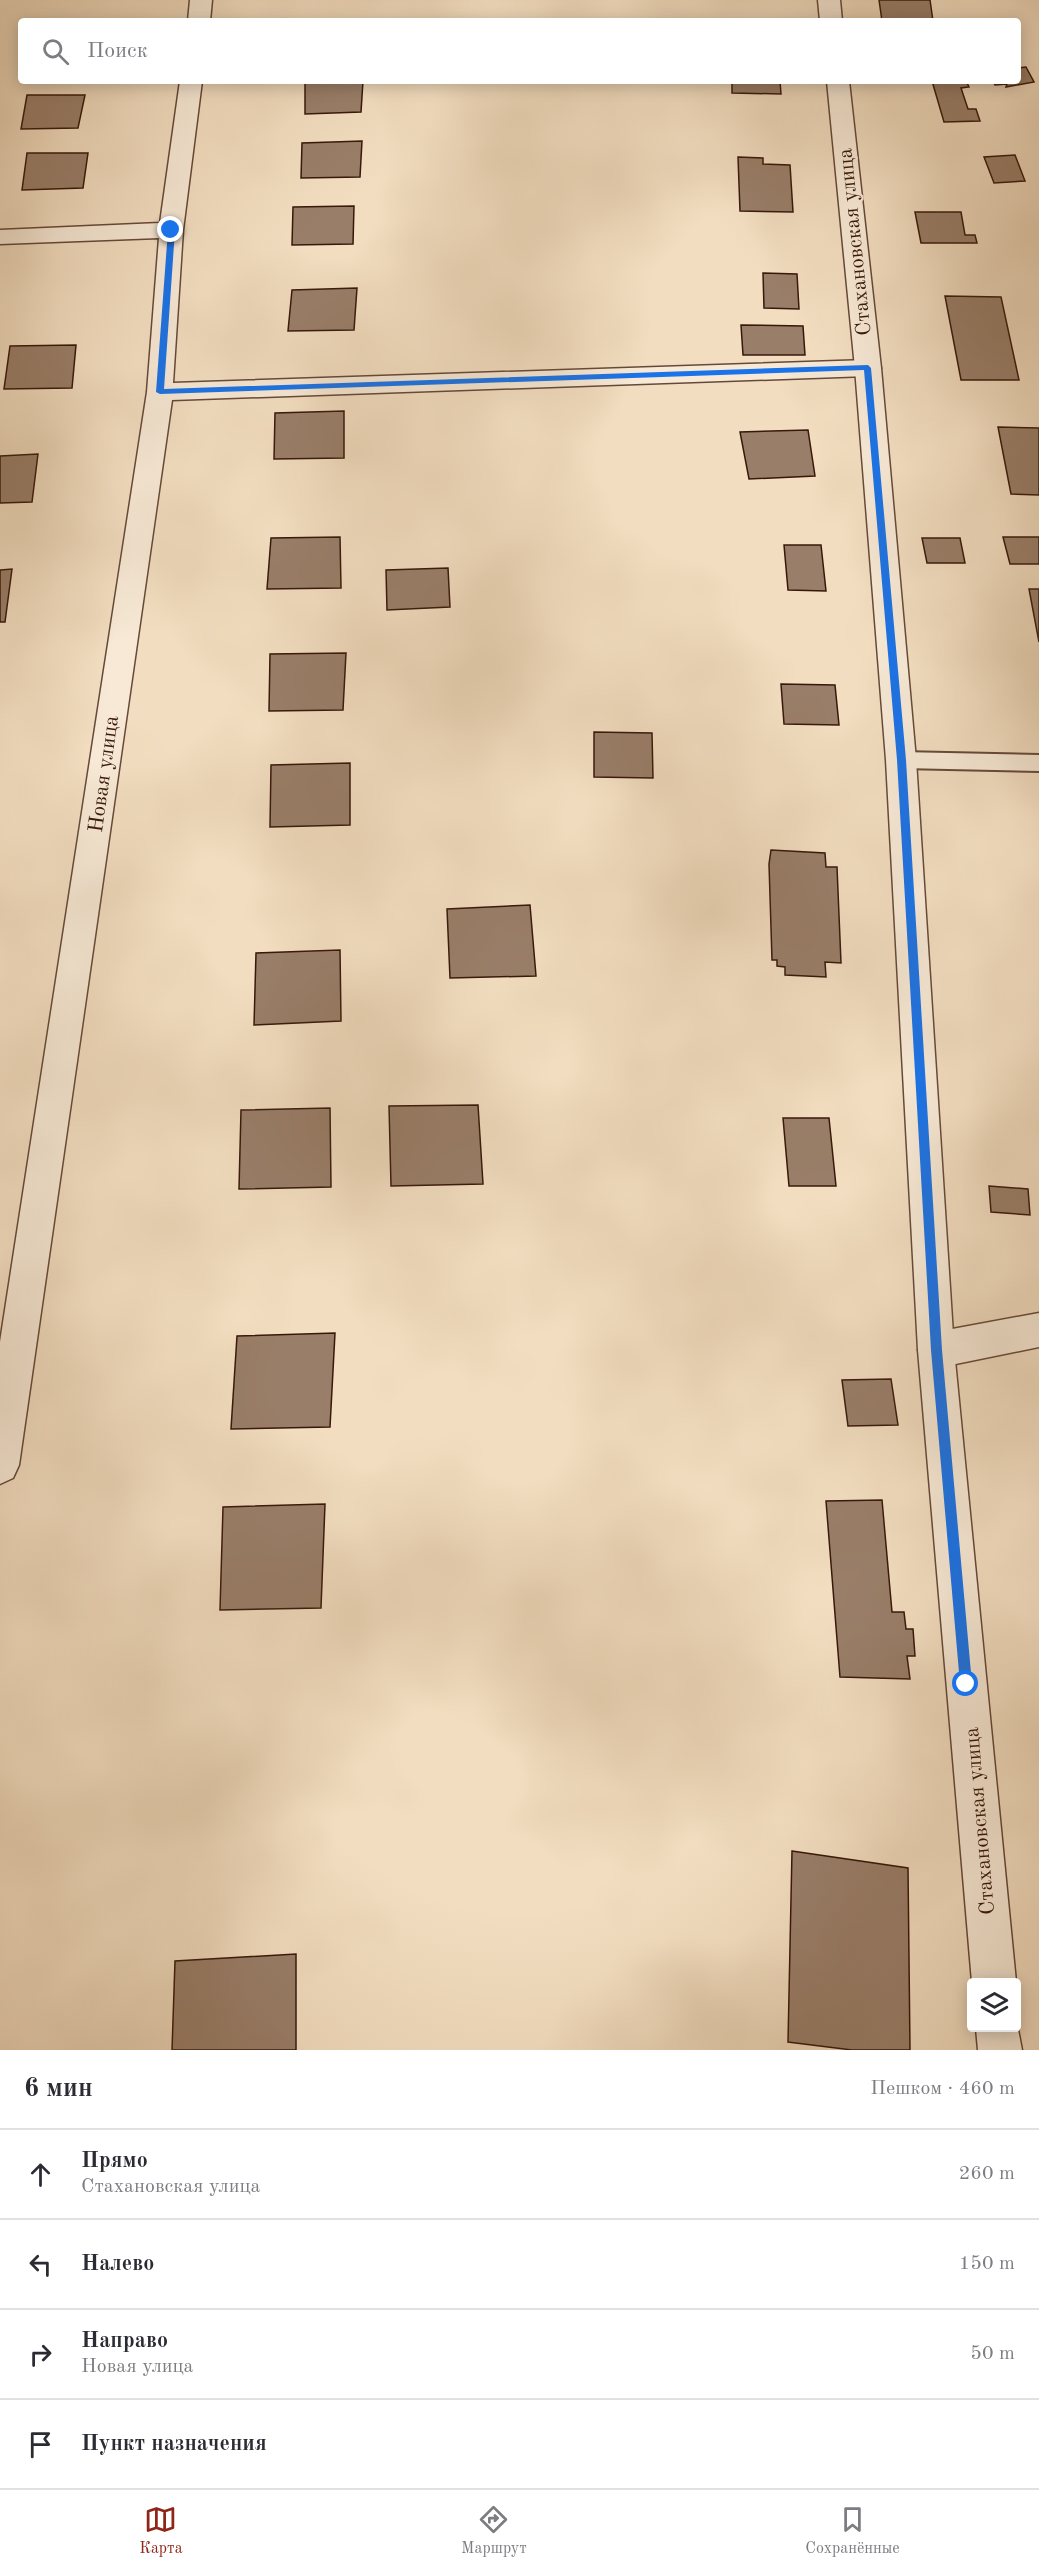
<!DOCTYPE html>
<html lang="ru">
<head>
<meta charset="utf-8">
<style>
	:root { --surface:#fff; --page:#f2f2f3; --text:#2b2b33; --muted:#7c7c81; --line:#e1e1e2; --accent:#8f2418 }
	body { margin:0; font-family:"Old Standard TT",serif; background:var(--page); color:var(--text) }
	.controls { position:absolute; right:18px; bottom:18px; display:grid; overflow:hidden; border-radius:6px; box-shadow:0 3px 15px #0003 }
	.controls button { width:54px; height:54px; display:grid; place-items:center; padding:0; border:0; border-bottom:2px solid var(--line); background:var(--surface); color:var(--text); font:30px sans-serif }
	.stop { position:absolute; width:18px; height:18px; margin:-14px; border:4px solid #1a73e8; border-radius:50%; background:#fff }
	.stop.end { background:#1a73e8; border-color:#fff; box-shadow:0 2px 6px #0008 }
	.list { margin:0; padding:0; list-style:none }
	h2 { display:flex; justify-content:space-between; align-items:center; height:78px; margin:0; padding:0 24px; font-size:26px }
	h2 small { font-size:20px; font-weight:400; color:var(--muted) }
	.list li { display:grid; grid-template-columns:39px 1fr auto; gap:18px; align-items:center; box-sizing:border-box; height:90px; padding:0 24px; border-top:2px solid var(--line) }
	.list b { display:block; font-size:22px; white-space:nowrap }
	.list p { margin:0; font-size:20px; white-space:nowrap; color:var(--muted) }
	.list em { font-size:20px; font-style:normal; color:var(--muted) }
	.icon { flex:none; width:33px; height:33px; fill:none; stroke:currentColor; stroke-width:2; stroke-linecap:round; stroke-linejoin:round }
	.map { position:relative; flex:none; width:1039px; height:2050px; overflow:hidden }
	.search { position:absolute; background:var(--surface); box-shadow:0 3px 15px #0003; left:18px; right:18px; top:18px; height:66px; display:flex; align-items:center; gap:15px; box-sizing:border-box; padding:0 21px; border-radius:6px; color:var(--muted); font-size:22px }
	.sheet { height:438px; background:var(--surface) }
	nav { display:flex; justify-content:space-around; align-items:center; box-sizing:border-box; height:84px; border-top:2px solid var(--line); background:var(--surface); font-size:16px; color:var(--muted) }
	nav a { display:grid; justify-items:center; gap:3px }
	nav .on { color:var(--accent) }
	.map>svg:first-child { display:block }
	.building { fill:#997e69; stroke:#38180b; stroke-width:1.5 }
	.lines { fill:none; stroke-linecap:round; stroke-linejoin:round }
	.service-casing { stroke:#664938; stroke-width:4 }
	.minor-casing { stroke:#664938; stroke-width:3 }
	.tertiary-casing { stroke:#664938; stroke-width:3 }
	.service { fill:#f7e9d6; fill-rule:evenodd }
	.minor { fill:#f7e9d6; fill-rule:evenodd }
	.tertiary { fill:#f7e9d6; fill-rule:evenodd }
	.route { fill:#1a73e8 }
	.labels { text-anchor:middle; stroke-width:4.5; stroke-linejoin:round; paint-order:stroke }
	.street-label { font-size:21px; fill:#38180b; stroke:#f7e9d6 }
</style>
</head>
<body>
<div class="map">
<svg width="1039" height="2050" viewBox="0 0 1039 2050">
	<rect width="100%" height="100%" fill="#f2ddc0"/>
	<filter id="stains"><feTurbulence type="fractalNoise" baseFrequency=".00333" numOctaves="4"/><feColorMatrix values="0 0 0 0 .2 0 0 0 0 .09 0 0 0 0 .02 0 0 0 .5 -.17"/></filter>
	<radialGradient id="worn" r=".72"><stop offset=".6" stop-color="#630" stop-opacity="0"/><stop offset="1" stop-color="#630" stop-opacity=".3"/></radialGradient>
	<path class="building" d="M879 0H930L933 21H882Z
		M1026 67 1034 82 1006 87 1007 84 995 85 993 81H1018V68Z
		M305 81H363L361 112 305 114Z
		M732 81H780L781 94 732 93Z
		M932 81H966L969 87 961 88 968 109H976L980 121 944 122Z
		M27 95H85L78 128 21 129Z
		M362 141 360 177 301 178 302 143Z
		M27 153H88L83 188 22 190Z
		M1015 155 1025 181 994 183 984 157Z
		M738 157 763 158V164L790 165 793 212 740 211Z
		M354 206 353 244 292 245 293 207Z
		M915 212H961L965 235H975L977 243H921Z
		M763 273 797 274 799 309 764 308Z
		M357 288 354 330 288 331 292 290Z
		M945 296 1001 297 1019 380H961Z
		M741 325 803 326 805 355H743Z
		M76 345 72 388 4 389 10 346Z
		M344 411V458L274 459 275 413Z
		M998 427 1039 428V495L1011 494Z
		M808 430 815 476 749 479 740 432Z
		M38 454 32 502 0 503V456Z
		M340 537 341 588 267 589 271 538Z
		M1003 537H1039V564H1010Z
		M922 538H960L965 563H927Z
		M784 545H821L826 591 788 590Z
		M448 568 450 607 387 610 386 570Z
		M12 569 5 622H0V570Z
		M1029 589H1039V642Z
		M346 653 343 710 269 711 270 654Z
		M781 684 835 685 839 725 784 724Z
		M594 732 652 733 653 778 594 777Z
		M350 763V825L270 827 271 765Z
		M771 850 825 853 826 867H837L841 963 825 962 826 977 785 975V967L777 966V960H772L769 864Z
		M530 905 536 976 450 978 447 909Z
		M340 950 341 1021 254 1025 256 953Z
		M478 1105 483 1184 391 1186 389 1106Z
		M330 1108 331 1187 239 1189 241 1110Z
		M783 1118H829L836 1186H789Z
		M989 1186 1028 1189 1030 1215 991 1212Z
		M335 1333 330 1427 231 1429 237 1336Z
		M891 1379 898 1425 848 1426 842 1380Z
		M882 1500 892 1612H904L906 1629H913L915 1656H907L910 1679 840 1677 826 1501Z
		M325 1504 321 1608 220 1610 223 1507Z
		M792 1851 908 1868 910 2050H852L788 2042Z
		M296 1954V2050H172L175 1961Z"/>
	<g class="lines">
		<g class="service-casing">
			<path id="service" d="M901 752 1039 755V771L901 768 894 766 891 760 894 754Z"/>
		</g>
		<g class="minor-casing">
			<path id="minor" d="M190 0H212L210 21H188Z
				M180 81H202L183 230 173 383 868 360 877 362 881 368 877 374 868 376 172 400 19 1465 13 1478 0 1484V1342L147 392 159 238 0 244V230L160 223Z
				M1039 1313V1347L936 1368 923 1362 918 1350 923 1338 936 1332Z"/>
		</g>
		<g class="tertiary-casing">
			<path id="tertiary" d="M818 0H840L842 21H820Z
				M827 81H849L881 368 916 760 954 1350 1016 1982H972L918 1350 886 760 855 368Z
				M1016 2019 1022 2050H978L976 2028H1016Z"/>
		</g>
		<use href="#service" class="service"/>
		<use href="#minor" class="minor"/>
		<use href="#tertiary" class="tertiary"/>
	</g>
	<path class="route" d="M171 228 175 230 164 389 868 365 871 368 906 760 942 1350 972 1684 970 1688H961L960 1684 931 1350 897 760 864 370 160 394 156 392 168 230Z"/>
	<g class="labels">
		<g class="street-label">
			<text transform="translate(854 242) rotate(-96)" y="7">Стахановская улица</text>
			<text transform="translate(103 774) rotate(-82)" y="7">Новая улица</text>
			<text transform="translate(979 1821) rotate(-95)" y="7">Стахановская улица</text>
		</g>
	</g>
	<rect width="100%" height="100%" filter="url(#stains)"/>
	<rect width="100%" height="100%" fill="url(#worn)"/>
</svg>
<div class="controls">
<button><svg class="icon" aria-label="layers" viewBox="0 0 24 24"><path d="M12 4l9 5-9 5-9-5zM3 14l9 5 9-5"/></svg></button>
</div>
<div class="stop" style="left:966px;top:1684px"></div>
<div class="stop end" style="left:171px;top:230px"></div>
<div class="search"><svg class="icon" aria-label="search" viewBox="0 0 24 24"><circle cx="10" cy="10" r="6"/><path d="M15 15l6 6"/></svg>Поиск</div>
</div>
<section class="sheet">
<h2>6 мин<small>Пешком · 460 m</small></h2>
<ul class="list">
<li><svg class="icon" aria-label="ahead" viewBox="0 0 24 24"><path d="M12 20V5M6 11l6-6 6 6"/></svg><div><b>Прямо</b><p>Стахановская улица</p></div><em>260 m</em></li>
<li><svg class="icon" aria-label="left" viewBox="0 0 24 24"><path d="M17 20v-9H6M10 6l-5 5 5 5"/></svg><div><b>Налево</b></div><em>150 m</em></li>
<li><svg class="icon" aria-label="right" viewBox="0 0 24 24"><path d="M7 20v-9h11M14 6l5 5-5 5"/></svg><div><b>Направо</b><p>Новая улица</p></div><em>50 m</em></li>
<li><svg class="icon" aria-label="arrive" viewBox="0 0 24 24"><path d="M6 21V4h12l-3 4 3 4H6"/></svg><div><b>Пункт назначения</b></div></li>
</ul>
</section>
<nav>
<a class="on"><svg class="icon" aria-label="map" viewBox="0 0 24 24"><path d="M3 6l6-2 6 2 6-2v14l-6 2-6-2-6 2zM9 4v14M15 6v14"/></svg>Карта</a>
<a><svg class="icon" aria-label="directions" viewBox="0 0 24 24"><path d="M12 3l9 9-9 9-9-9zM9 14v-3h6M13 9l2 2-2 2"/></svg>Маршрут</a>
<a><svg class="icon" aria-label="saved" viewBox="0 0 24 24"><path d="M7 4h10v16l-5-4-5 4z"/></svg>Сохранённые</a>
</nav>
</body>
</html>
